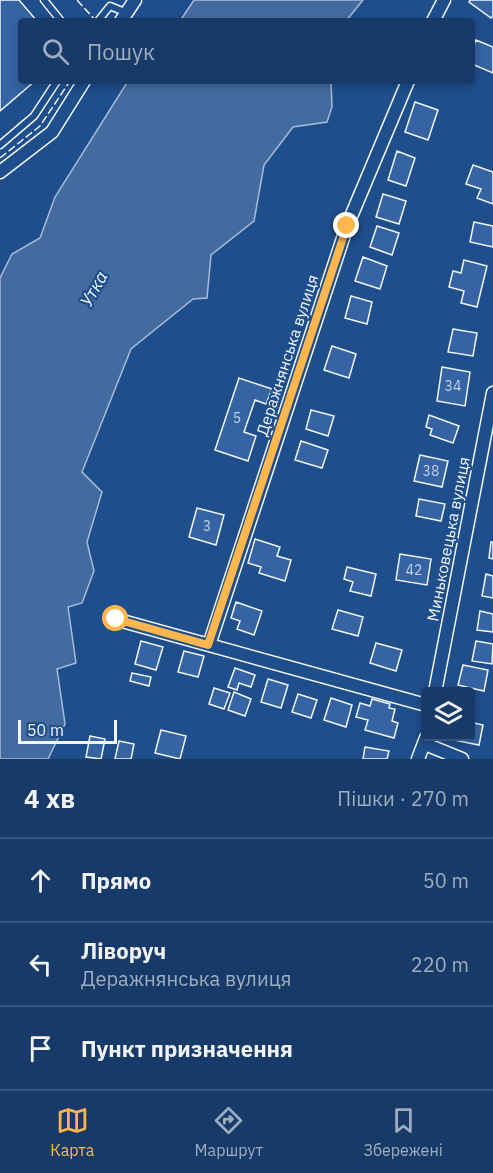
<!DOCTYPE html>
<html lang="uk">
<head>
<meta charset="utf-8">
<style>
	:root { --surface:#173a69; --page:#20416f; --text:#f1f3f6; --muted:#9eadc0; --line:#36547d; --accent:#ffb74d }
	body { margin:0; font-family:"IBM Plex Sans",sans-serif; background:var(--page); color:var(--text) }
	.controls { position:absolute; right:18px; bottom:18px; display:grid; overflow:hidden; border-radius:6px; box-shadow:0 3px 9px #0003 }
	.controls button { width:54px; height:54px; display:grid; place-items:center; padding:0; border:0; border-bottom:2px solid var(--line); background:var(--surface); color:var(--text); font:30px sans-serif }
	.scale { position:absolute; left:18px; bottom:15px; width:99px; box-sizing:border-box; padding-left:6px; border:3px solid #f2f6ff; border-top:0; font-size:16px; line-height:21px; white-space:nowrap; color:#f2f6ff; -webkit-text-stroke:4px #1f4e8c; paint-order:stroke }
	.stop { position:absolute; width:18px; height:18px; margin:-14px; border:4px solid #ffb74d; border-radius:50%; background:#fff }
	.stop.end { background:#ffb74d; border-color:#fff; box-shadow:0 2px 6px #0008 }
	.list { margin:0; padding:0; list-style:none }
	h2 { display:flex; justify-content:space-between; align-items:center; height:78px; margin:0; padding:0 24px; font-size:26px }
	h2 small { font-size:20px; font-weight:400; color:var(--muted) }
	.list li { display:grid; grid-template-columns:39px 1fr auto; gap:18px; align-items:center; box-sizing:border-box; height:84px; padding:0 24px; border-top:2px solid var(--line) }
	.list b { display:block; font-size:22px; white-space:nowrap }
	.list p { margin:0; font-size:20px; white-space:nowrap; color:var(--muted) }
	.list em { font-size:20px; font-style:normal; color:var(--muted) }
	.icon { flex:none; width:33px; height:33px; fill:none; stroke:currentColor; stroke-width:2; stroke-linecap:round; stroke-linejoin:round }
	.map { position:relative; flex:none; width:493px; height:759px; overflow:hidden }
	.search { position:absolute; background:var(--surface); box-shadow:0 3px 9px #0003; left:18px; right:18px; top:18px; height:66px; display:flex; align-items:center; gap:15px; box-sizing:border-box; padding:0 21px; border-radius:6px; color:var(--muted); font-size:22px }
	.sheet { height:330px; background:var(--surface) }
	nav { display:flex; justify-content:space-around; align-items:center; box-sizing:border-box; height:84px; border-top:2px solid var(--line); background:var(--surface); font-size:16px; color:var(--muted) }
	nav a { display:grid; justify-items:center; gap:3px }
	nav .on { color:var(--accent) }
	.map>svg:first-child { display:block }
	.water { fill:#446ba0; stroke:#a8bbd7; stroke-width:1.5 }
	.building { fill:#3563a3; stroke:#f2f6ff; stroke-width:1.5 }
	.lines { fill:none; stroke-linecap:round; stroke-linejoin:round }
	.service-casing { stroke:#f2f6ff; stroke-width:9 }
	.minor-casing { stroke:#f2f6ff; stroke-width:15 }
	.service { stroke:#1f4e8c; stroke-width:6 }
	.minor { stroke:#1f4e8c; stroke-width:12 }
	.fence { stroke:#f2f6ff; stroke-width:1.5; stroke-dasharray:8 3; stroke-linecap:butt }
	.route { stroke:#ffb74d; stroke-width:8 }
	.labels { text-anchor:middle; stroke-width:4.5; stroke-linejoin:round; paint-order:stroke }
	.number-label { font-size:14px; fill:#c3d1e8 }
	.street-label { font-size:16px; fill:#f2f6ff; stroke:#1f4e8c }
	.water-label { font-size:18px; font-style:italic; fill:#f2f6ff; stroke:#1f4e8c }
</style>
</head>
<body>
<div class="map">
<svg width="493" height="759" viewBox="0 0 493 759">
	<rect width="100%" height="100%" fill="#1f4e8c"/>
	<path class="water" d="M194 0H363L346 21H180Z
		M128 81H331L332 107 327 122 293 127 264 165 254 221 211 255 207 298 193 299 131 349 82 472 102 492 87 542 94 571 82 603 68 607 76 663 57 669 65 724 48 759H0V278L12 254 40 238 55 197Z"/>
	<path class="building" d="M0 0H19L37 21H21V81H35L0 111Z
		M470 0H493V16L491 18 469 2Z
		M476 40 493 47V73L472 64V50Z
		M415 102 438 110 428 140 405 132Z
		M397 151 415 158 406 186 388 180Z
		M473 165 493 172V204L477 198 481 189 466 184Z
		M383 194 406 201 399 224 376 217Z
		M474 222 493 226V247L470 242Z
		M377 226 399 233 392 255 370 247Z
		M363 257 387 266 380 289 355 281Z
		M464 260 487 266 477 307 461 303 464 291 449 287 453 271 461 273Z
		M351 296 372 302 367 324 345 318Z
		M453 329 477 333 473 356 448 352Z
		M332 346 356 354 349 378 324 370Z
		M442 367 470 372 465 406 437 401Z
		M239 378 272 389 266 404 255 400 244 432 256 436 248 461 215 450Z
		M311 410 334 416 328 436 306 429Z
		M429 415 459 426 453 443 430 435 432 429 426 427Z
		M301 441 328 450 322 468 295 460Z
		M420 455 448 461 442 487 414 481Z
		M419 499 445 504 441 521 416 516Z
		M197 508 224 515 216 545 189 537Z
		M255 539 280 547 277 556 291 560 285 581 259 573 261 567 248 563Z
		M491 542H493V559L489 558Z
		M400 554 431 559 427 585 396 580Z
		M347 567 376 574 371 596 350 591 353 582 344 579Z
		M486 574 493 576V598L482 596Z
		M236 602 262 611 254 635 237 629 240 621 231 618Z
		M338 610 363 617 358 636 332 629Z
		M480 611 493 614V632L477 630Z
		M141 641 163 647 156 670 135 664Z
		M476 641 493 644 492 664 472 661Z
		M376 643 402 650 396 671 370 663Z
		M184 651 204 656 198 677 178 672Z
		M463 665 488 670 484 691 458 685Z
		M235 668 255 675 251 687 239 683 237 690 228 687Z
		M132 673 151 677 149 686 130 681Z
		M268 679 288 685 281 708 261 702Z
		M214 688 230 693 224 709 209 704Z
		M234 692 251 699 245 716 228 710Z
		M298 694 317 700 311 718 292 712Z
		M331 698 352 705 346 727 324 720Z
		M372 699 390 704 389 708 395 709 392 721 398 723 394 738 365 730 368 720 356 717 360 703 370 706Z
		M470 722 483 725 479 745 454 740 455 736H470Z
		M161 730 186 736 180 759 155 753Z
		M90 736 105 739 101 759 86 757Z
		M119 741 134 744 131 759H115Z
		M365 747 389 751 387 759H363Z"/>
	<g class="lines">
		<g class="service-casing">
			<path id="service" d="M44 0 61 21
				M98 21 110 6 127 13
				M0 145 34 116 57 81"/>
		</g>
		<g class="minor-casing">
			<path id="minor" d="M121 21 135 0
				M433 21 444 0
				M0 172 52 132 84 81
				M115 619 426 705
				M209 645 347 226 408 81
				M435 692 493 393
				M425 744 462 759
				M418 759 426 738"/>
		</g>
		<use href="#service" class="service"/>
		<use href="#minor" class="minor"/>
		<path class="fence" d="M77 0 96 21
			M0 158 40 126 70 81"/>
	</g>
	<g class="lines">
		<path class="route" d="M116 619 208 645 347 226"/>
	</g>
	<g class="labels">
		<g class="number-label">
			<text x="453" y="391">34</text>
			<text x="237" y="423">5</text>
			<text x="431" y="476">38</text>
			<text x="207" y="531">3</text>
			<text x="414" y="575">42</text>
		</g>
		<g class="street-label">
			<text transform="translate(287 355) rotate(-72)" y="6">Деражнянська вулиця</text>
			<text transform="translate(448 539) rotate(-79)" y="6">Миньковецька вулиця</text>
		</g>
		<g class="water-label">
			<text transform="translate(94 289) rotate(-61)" y="6">Утка</text>
		</g>
	</g>
</svg>
<div class="controls">
<button><svg class="icon" aria-label="layers" viewBox="0 0 24 24"><path d="M12 4l9 5-9 5-9-5zM3 14l9 5 9-5"/></svg></button>
</div>
<div class="scale">50 m</div>
<div class="stop" style="left:116px;top:619px"></div>
<div class="stop end" style="left:347px;top:226px"></div>
<div class="search"><svg class="icon" aria-label="search" viewBox="0 0 24 24"><circle cx="10" cy="10" r="6"/><path d="M15 15l6 6"/></svg>Пошук</div>
</div>
<section class="sheet">
<h2>4 хв<small>Пішки · 270 m</small></h2>
<ul class="list">
<li><svg class="icon" aria-label="ahead" viewBox="0 0 24 24"><path d="M12 20V5M6 11l6-6 6 6"/></svg><div><b>Прямо</b></div><em>50 m</em></li>
<li><svg class="icon" aria-label="left" viewBox="0 0 24 24"><path d="M17 20v-9H6M10 6l-5 5 5 5"/></svg><div><b>Ліворуч</b><p>Деражнянська вулиця</p></div><em>220 m</em></li>
<li><svg class="icon" aria-label="arrive" viewBox="0 0 24 24"><path d="M6 21V4h12l-3 4 3 4H6"/></svg><div><b>Пункт призначення</b></div></li>
</ul>
</section>
<nav>
<a class="on"><svg class="icon" aria-label="map" viewBox="0 0 24 24"><path d="M3 6l6-2 6 2 6-2v14l-6 2-6-2-6 2zM9 4v14M15 6v14"/></svg>Карта</a>
<a><svg class="icon" aria-label="directions" viewBox="0 0 24 24"><path d="M12 3l9 9-9 9-9-9zM9 14v-3h6M13 9l2 2-2 2"/></svg>Маршрут</a>
<a><svg class="icon" aria-label="saved" viewBox="0 0 24 24"><path d="M7 4h10v16l-5-4-5 4z"/></svg>Збережені</a>
</nav>
</body>
</html>
